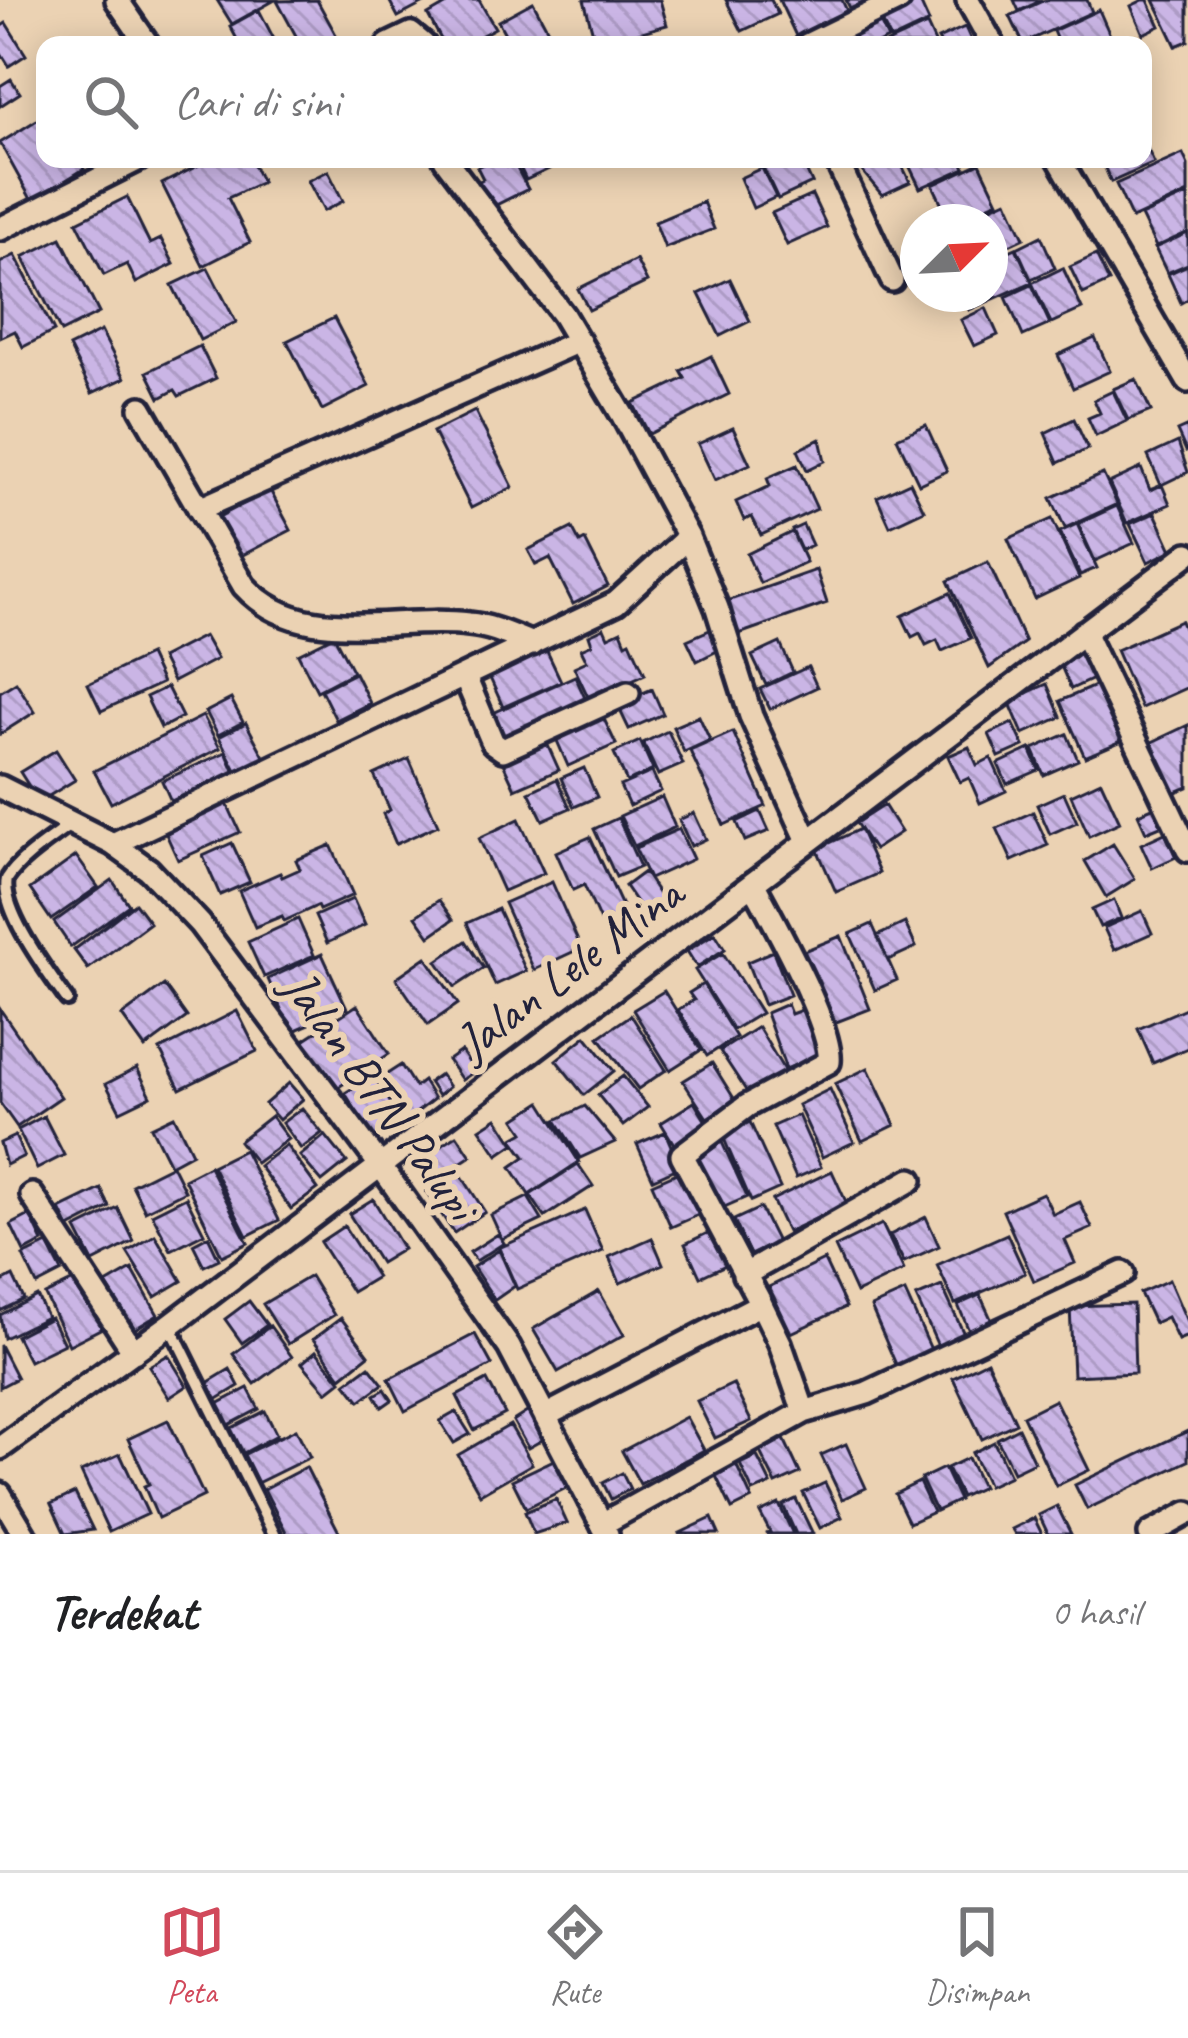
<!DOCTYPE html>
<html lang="id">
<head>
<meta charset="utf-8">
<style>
	:root { --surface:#fff; --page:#f2f2f2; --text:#202124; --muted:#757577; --line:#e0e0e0; --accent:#d1495b }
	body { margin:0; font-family:Caveat,sans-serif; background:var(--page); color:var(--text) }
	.compass { position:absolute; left:900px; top:204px; width:108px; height:108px; border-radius:50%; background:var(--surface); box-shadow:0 6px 30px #0003; rotate:66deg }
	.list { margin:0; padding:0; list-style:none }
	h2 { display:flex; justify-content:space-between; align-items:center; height:156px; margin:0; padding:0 48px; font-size:51px }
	h2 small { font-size:39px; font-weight:400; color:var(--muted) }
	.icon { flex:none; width:66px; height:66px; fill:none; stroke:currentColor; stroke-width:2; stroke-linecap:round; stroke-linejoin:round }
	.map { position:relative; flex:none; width:1188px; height:1534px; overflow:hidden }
	.search { position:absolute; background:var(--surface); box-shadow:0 6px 30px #0003; left:36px; right:36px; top:36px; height:132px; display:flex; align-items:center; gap:30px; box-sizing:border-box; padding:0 42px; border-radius:24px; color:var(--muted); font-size:45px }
	.sheet { height:336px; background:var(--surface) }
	nav { display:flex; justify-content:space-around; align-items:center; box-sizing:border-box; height:168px; border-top:3px solid var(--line); background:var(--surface); font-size:33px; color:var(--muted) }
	nav a { display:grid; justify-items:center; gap:6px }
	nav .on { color:var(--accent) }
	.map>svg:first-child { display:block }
	.building { fill:url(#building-back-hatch); stroke:#22223b; stroke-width:3 }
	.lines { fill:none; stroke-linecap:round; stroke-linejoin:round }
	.lane-casing { stroke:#22223b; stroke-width:20 }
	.street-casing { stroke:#22223b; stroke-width:30 }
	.lane { stroke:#ebd2b3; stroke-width:10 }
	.street { stroke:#ebd2b3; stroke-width:21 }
	.labels { text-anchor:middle; stroke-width:12; stroke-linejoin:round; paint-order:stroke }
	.street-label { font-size:51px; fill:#22223b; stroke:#ebd2b3 }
</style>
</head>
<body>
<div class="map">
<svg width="1188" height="1534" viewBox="0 0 1188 1534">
	<defs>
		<pattern id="building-back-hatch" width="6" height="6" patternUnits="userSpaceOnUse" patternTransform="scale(3)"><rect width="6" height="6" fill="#cab5e5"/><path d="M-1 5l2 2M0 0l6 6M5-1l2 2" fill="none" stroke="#ad9bc5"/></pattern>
	</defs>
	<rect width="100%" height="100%" fill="#ebd2b3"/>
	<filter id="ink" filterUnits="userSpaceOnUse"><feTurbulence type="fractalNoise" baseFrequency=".00833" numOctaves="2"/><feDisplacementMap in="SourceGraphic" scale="24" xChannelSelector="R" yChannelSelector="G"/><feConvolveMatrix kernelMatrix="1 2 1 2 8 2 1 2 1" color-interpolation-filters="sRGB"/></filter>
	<g filter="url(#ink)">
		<path class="building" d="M217 0H275L232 24Z
			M317 0 340 42 301 45 277 1Z
			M389 0H430L398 17Z
			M454 0H479L495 28 464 45H444L428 15Z
			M584 0H660L667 25 596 45Z
			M726 0H771L778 14 742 31Z
			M779 0H842L847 11 796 36Z
			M846 0H874L851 10Z
			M908 0H919L929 22 891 40 878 14Z
			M1014 0H1042L1019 11Z
			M1045 0H1087L1092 12 1023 43 1010 16Z
			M1143 0H1148L1160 26 1143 34 1131 6Z
			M1154 0H1188V41L1176 46Z
			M533 2 556 45H511L498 21Z
			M259 10 277 45H240L230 26Z
			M1099 10 1113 42 1059 45 1053 31Z
			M877 16 888 39 875 45H851L844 31Z
			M6 23 26 55 9 66 0 51V27Z
			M927 25 936 45H883Z
			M965 27 973 45H941L938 39Z
			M11 79 20 93 0 106V86Z
			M45 115V159H78L84 169 32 201 0 143Z
			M1143 139 1154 163 1111 182 1101 159H1143Z
			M1183 154 1188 165V193L1132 219 1116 184Z
			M199 159H250L262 182 228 198 250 242 203 266 162 184 201 164Z
			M494 159H502L506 167 514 163 528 189 492 207 474 184 483 179 477 167Z
			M516 159H570L526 180Z
			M764 159H801L812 183 778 199 760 161Z
			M870 159H899L910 182 882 195 857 165Z
			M906 159H961L965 168 920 188Z
			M980 163 998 201 950 222 933 185Z
			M762 168 776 197 753 208 740 178Z
			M328 171 343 201 324 211 308 181Z
			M812 195 827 227 787 245 772 213Z
			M1188 195V232L1156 247 1141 216Z
			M127 197 150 244 161 239 174 264 136 283 127 264 104 275 77 222Z
			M1007 200 1024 238 990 254V222H959Z
			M703 202 714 229 665 248 655 222Z
			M1188 233V264L1167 273 1155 248Z
			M1041 236 1055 268 1031 279 1017 248Z
			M61 238 99 313 61 332 23 257Z
			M1016 248 1032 282 969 310 962 294H990V260Z
			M15 255 54 331 23 347 15 331 0 338V263Z
			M1096 255 1109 282 1083 294 1070 267Z
			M636 260 647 282 589 310 578 289Z
			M1188 265V299L1181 303 1168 274Z
			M208 268 236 322 200 340 172 285Z
			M1063 268 1082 309 1051 323 1032 283Z
			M730 279 750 321 720 336 699 294Z
			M1032 285 1050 324 1023 336 1006 297Z
			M986 308 998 335 974 346 961 320Z
			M334 318 369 386 322 410 287 341Z
			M101 331 125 378 92 393 69 347Z
			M1095 338 1110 371 1073 388 1058 355Z
			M200 346 216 378 179 396 175 390 160 398 147 372Z
			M711 356 729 394 649 434 633 403 685 378 681 371Z
			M1136 379 1151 411 1128 420 1113 389Z
			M1113 391 1127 421 1096 436 1088 418 1100 413 1094 400Z
			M475 411 513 487 471 508 433 432Z
			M1074 419 1088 449 1058 463 1045 433Z
			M926 425 947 471 919 484 897 438Z
			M1188 426V450L1186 451 1177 431Z
			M733 428 750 464 715 480 698 444Z
			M820 439 825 461 807 470 798 450Z
			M1178 442 1188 472 1161 485 1148 456Z
			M797 465 817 509 761 535 752 517 744 520 736 502 770 486 767 478Z
			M1141 468 1150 490 1162 485 1170 504 1127 523 1109 483Z
			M1103 474 1117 504 1065 528 1051 498Z
			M910 482 924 510 890 526 877 497Z
			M270 490 291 530 237 558 217 518Z
			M1117 506 1134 543 1095 561 1078 524Z
			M1155 513 1172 550 1148 562 1130 524Z
			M1052 519 1079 578 1035 599 1008 539Z
			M1077 524 1097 568 1080 575 1060 532Z
			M803 525 812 545 801 550 792 530Z
			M572 528 580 543 585 540 608 586 573 604 550 558 536 565 528 550Z
			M792 532 806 562 760 583 747 554Z
			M988 562 1025 642 989 668 948 581Z
			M816 570 827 603 736 635 724 602Z
			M950 593 971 638 942 651 937 640 926 645 920 633 912 637 902 616Z
			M1181 621 1188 638V687L1141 708 1116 650Z
			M604 628 608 637 621 631 626 643 630 641 645 674 589 699 574 667 587 661 581 649 592 644 589 635Z
			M712 629 721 649 697 661 687 640Z
			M204 636 217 659 173 682 161 658Z
			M334 636 353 672 317 691 298 654Z
			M780 643 793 672 766 685 752 656Z
			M544 645 561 681 503 707 487 671Z
			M1084 648 1097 677 1071 689 1058 659Z
			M149 655 162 683 101 711 88 684Z
			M808 667 817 687 770 709 760 689Z
			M355 673 370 703 336 720 321 690Z
			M575 676 589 707 505 745 491 714Z
			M1106 681 1131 737 1085 757 1060 701Z
			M16 682 35 712 0 734V692Z
			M1047 684 1061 717 1023 734 1009 701Z
			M167 687 182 717 161 728 146 697Z
			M652 689 663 714 629 729 617 704Z
			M231 699 243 722 218 735 206 712Z
			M602 715 616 744 568 766 555 736Z
			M203 716 220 748 111 803 94 771Z
			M699 716 710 740 684 752 673 727Z
			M246 723 267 762 239 776 219 737Z
			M1013 723 1024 746 999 757 989 734Z
			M1188 725V787L1171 794 1148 744Z
			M668 731 683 764 658 775 643 743Z
			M733 732 766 806 724 825 690 751Z
			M1067 734 1078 760 1044 775 1033 749Z
			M546 741 559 770 515 789 502 761Z
			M640 741 653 770 627 782 614 753Z
			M969 747 977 765 991 758 1006 791 980 803 969 778 960 782 948 756Z
			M1030 749 1039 770 1007 784 998 764Z
			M56 750 75 780 39 802 20 772Z
			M226 752 239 782 175 810 162 781Z
			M409 759 438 825 396 844 383 814 390 810 374 775Z
			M584 768 597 797 574 807 561 778Z
			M652 772 661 791 629 806 620 786Z
			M557 779 570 808 543 820 529 792Z
			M1101 781 1120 822 1089 836 1071 795Z
			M1064 793 1077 822 1050 834 1037 805Z
			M224 797 240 832 178 860 162 825Z
			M662 797 675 827 634 846 620 816Z
			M1162 804 1170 822 1146 832 1138 814Z
			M884 805 901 832 874 850 856 823Z
			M760 811 769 831 745 841 737 822Z
			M1033 812 1048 845 1012 861 997 828Z
			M694 813 706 839 691 846 679 820Z
			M618 818 640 867 616 877 594 829Z
			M519 819 544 873 503 891 479 838Z
			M679 829 693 859 649 879 635 848Z
			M860 829 879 873 836 892 817 849Z
			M1165 833 1176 857 1152 868 1141 844Z
			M590 837 628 919 604 930 584 885 573 890 556 852Z
			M232 843 250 882 220 895 203 856Z
			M1113 844 1135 879 1106 897 1085 861Z
			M331 845 353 895 319 910 317 906 284 921 282 916 255 927 239 891 280 873 282 877 300 869 296 860Z
			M76 856 98 887 51 920 30 889Z
			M644 872 664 902 645 915 625 886Z
			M112 880 129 905 71 947 54 922Z
			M552 882 581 948 534 970 504 903Z
			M353 899 365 925 327 943 315 916Z
			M439 900 453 920 430 936 416 916Z
			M1114 900 1121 918 1100 927 1092 910Z
			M135 903 150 923 88 969 74 950Z
			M498 909 526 971 495 985 467 923Z
			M1142 911 1152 933 1114 950 1104 928Z
			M298 919 314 955 264 977 248 942Z
			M905 923 916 947 888 960 877 936Z
			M872 924 897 980 875 990 850 934Z
			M715 933 725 949 697 967 687 951Z
			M841 936 870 1009 826 1026 796 954Z
			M466 941 484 968 455 987 437 961Z
			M773 951 790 995 764 1005 747 962Z
			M723 953 761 1013 733 1030 695 970Z
			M322 954 347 1008 291 1032 268 979Z
			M426 957 458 1004 428 1025 396 978Z
			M703 984 736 1037 707 1056 678 1010 694 1000 689 993Z
			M164 985 187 1017 145 1048 122 1016Z
			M664 991 701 1050 670 1070 633 1010Z
			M787 1004 791 1014 807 1008 825 1053 786 1069 766 1013Z
			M357 1005 389 1054 328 1094 296 1045Z
			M1188 1007V1048L1153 1063 1138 1029Z
			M0 1009 61 1097 17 1127 0 1103Z
			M237 1011 257 1051 180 1089 160 1050Z
			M631 1015 666 1070 638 1089 599 1037Z
			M758 1027 787 1075 751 1098 720 1051Z
			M586 1036 614 1071 584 1095 556 1060Z
			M461 1051 475 1071 462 1080 448 1060Z
			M712 1063 735 1100 707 1118 683 1081Z
			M401 1065 415 1087 423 1081 434 1099 407 1120 381 1078Z
			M137 1068 151 1096 120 1111 106 1084Z
			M868 1068 895 1125 862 1141 835 1084Z
			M440 1074 449 1087 438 1096 429 1082Z
			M373 1075 402 1121 374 1139 345 1093Z
			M623 1076 648 1107 623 1126 598 1095Z
			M289 1083 303 1099 279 1120 265 1104Z
			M830 1089 854 1142 822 1157 798 1105Z
			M541 1102 579 1162 529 1195 511 1167 525 1157 512 1139 524 1132 515 1119Z
			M694 1102 710 1128 677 1149 661 1123Z
			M585 1106 615 1142 580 1158 556 1120Z
			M302 1108 322 1133 301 1149 282 1123Z
			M798 1115 821 1167 796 1178 773 1126Z
			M44 1116 64 1155 37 1169 18 1130Z
			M174 1116 192 1153 170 1165 151 1127Z
			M271 1116 288 1139 256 1163 239 1141Z
			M497 1118 514 1144 498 1155 480 1129Z
			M750 1122 780 1188 751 1201 722 1134Z
			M665 1132 680 1167 653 1179 637 1144Z
			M325 1135 347 1162 322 1182 300 1156Z
			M457 1135 471 1156 440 1176 426 1155Z
			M15 1136 24 1156 6 1165 0 1143Z
			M720 1138 747 1197 715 1211 689 1152Z
			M286 1145 318 1189 291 1209 259 1166Z
			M244 1150 279 1220 247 1236 212 1166Z
			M430 1162 438 1174 428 1181 420 1168Z
			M578 1164 593 1186 545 1217 530 1195Z
			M172 1165 185 1191 145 1211 132 1185Z
			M209 1166 248 1243 222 1256 184 1179Z
			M686 1169 705 1212 671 1227 652 1184Z
			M458 1170 485 1212 454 1233 426 1191Z
			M832 1171 847 1204 787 1232 772 1200Z
			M101 1189 110 1207 69 1228 60 1209Z
			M1043 1193 1053 1214 1080 1202 1092 1228 1065 1240 1075 1263 1034 1281 1003 1211Z
			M186 1197 204 1233 171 1250 152 1214Z
			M528 1197 542 1220 502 1239 491 1215Z
			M373 1199 403 1249 380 1263 349 1214Z
			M118 1208 134 1241 93 1262 76 1229Z
			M760 1208 777 1242 750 1255 734 1220Z
			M585 1210 603 1251 517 1289 499 1248Z
			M30 1215 43 1242 24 1252 11 1225Z
			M926 1217 939 1246 904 1262 890 1235Z
			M882 1224 904 1270 856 1293 835 1247Z
			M344 1226 377 1277 352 1292 320 1242Z
			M718 1228 734 1261 700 1277 685 1244Z
			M498 1234 504 1243 476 1261 470 1252Z
			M1007 1234 1025 1273 955 1304 937 1265Z
			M155 1235 182 1281 155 1297 127 1252Z
			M208 1236 219 1259 204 1266 193 1244Z
			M652 1238 663 1264 620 1283 609 1257Z
			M48 1244 62 1272 37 1285 23 1256Z
			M499 1250 515 1286 495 1300 473 1267Z
			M824 1260 846 1307 791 1333 769 1287Z
			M132 1269 158 1315 133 1330 106 1284Z
			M13 1276 24 1299 0 1311V1283Z
			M310 1276 334 1315 288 1344 263 1304Z
			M78 1279 102 1328 69 1345 45 1295Z
			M1169 1280 1188 1324V1336L1178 1340 1167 1317 1154 1323 1140 1293Z
			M942 1286 964 1334 938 1346 916 1297Z
			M599 1291 624 1335 558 1372 533 1329Z
			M905 1292 933 1354 898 1369 871 1307Z
			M980 1295 993 1323 970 1333 958 1305Z
			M37 1296 47 1317 4 1338 0 1315Z
			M249 1301 267 1325 242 1343 225 1319Z
			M1133 1304 1135 1373 1073 1376 1070 1306Z
			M51 1318 64 1344 29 1361 16 1336Z
			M341 1318 369 1355 341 1377 313 1339Z
			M270 1326 292 1357 255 1384 233 1354Z
			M475 1334 492 1365 405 1411 389 1379Z
			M0 1345 17 1378 0 1387Z
			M316 1351 341 1381 327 1392 302 1363Z
			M168 1355 187 1386 169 1398 149 1366Z
			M987 1361 1016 1423 982 1439 953 1378Z
			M369 1366 383 1384 360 1401 346 1383Z
			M230 1369 239 1386 216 1400 207 1383Z
			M487 1380 505 1414 474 1430 457 1396Z
			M733 1384 751 1421 715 1438 697 1401Z
			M248 1388 259 1409 225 1427 214 1406Z
			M385 1389 392 1400 382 1407 375 1395Z
			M1055 1400 1089 1470 1056 1486 1023 1416Z
			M530 1410 546 1438 528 1448 513 1421Z
			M265 1411 277 1435 240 1455 228 1430Z
			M456 1412 470 1434 454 1443 440 1421Z
			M686 1417 704 1450 640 1484 622 1451Z
			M168 1420 204 1496 158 1518 144 1486 149 1484 128 1439Z
			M510 1425 532 1464 480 1494 458 1455Z
			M1018 1428 1034 1462 1013 1472 997 1439Z
			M296 1429 310 1457 255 1484 241 1456Z
			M1188 1431V1461L1087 1509 1075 1485Z
			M784 1439 800 1473 776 1484 759 1450Z
			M994 1442 1010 1476 988 1486 972 1453Z
			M846 1444 866 1488 842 1499 821 1455Z
			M120 1454 148 1514 109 1532 81 1472Z
			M757 1456 771 1484 753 1492 740 1464Z
			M558 1458 572 1485 526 1508 512 1480Z
			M968 1458 982 1487 961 1497 947 1468Z
			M735 1462 752 1499 732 1509 714 1472Z
			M306 1467 340 1534H287L264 1489Z
			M944 1468 959 1500 936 1511 921 1479Z
			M622 1473 630 1489 611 1499 603 1483Z
			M919 1482 933 1512 909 1523 895 1494Z
			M825 1483 842 1517 820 1528 803 1493Z
			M75 1493 93 1530 65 1534 51 1504Z
			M556 1499 567 1523 534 1534 525 1512Z
			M796 1499 813 1534H796L783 1505Z
			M779 1504 793 1534H766L770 1532 760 1513Z
			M1057 1506 1071 1534H1048L1039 1515Z
			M712 1518 719 1534H678Z
			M1034 1518 1042 1534H1015L1012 1529Z"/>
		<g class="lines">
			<g class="lane-casing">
				<path id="lane" d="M67 1000C49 974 0 910 7 879 21 857 52 839 72 823
					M170 1325 274 1534"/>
			</g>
			<g class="street-casing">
				<path id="street" d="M117 0 148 45
					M968 0 993 45
					M388 45 411 34 424 45
					M807 45 899 0
					M445 159 563 315 623 416 688 537 717 608 751 716 808 841
					M836 159 892 280
					M1059 159 1188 381
					M0 229 139 159
					M141 408 244 586C301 649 393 615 469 624 491 626 512 636 532 644
					M199 509 579 341
					M1084 632 1188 850
					M465 677 493 743 503 750 628 693
					M0 787 113 844 149 870 200 924 380 1165 509 1347 607 1534
					M113 844 616 603 688 537
					M753 883C772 919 833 1026 829 1062L747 1106 682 1155 761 1304
					M32 1195 134 1352
					M744 1275 911 1180
					M545 1416 761 1304 780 1343 804 1412
					M0 1448 170 1325 1188 554
					M0 1494 24 1534
					M602 1524 804 1412 867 1393 1123 1273
					M1150 1534 1188 1513"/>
			</g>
			<use href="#lane" class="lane"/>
			<use href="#street" class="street"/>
		</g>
	</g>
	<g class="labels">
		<g class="street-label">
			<text transform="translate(568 967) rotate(-37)" y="18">Jalan Lele Mina</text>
			<text transform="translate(381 1094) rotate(54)" y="18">Jalan BTN Palupi</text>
		</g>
	</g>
</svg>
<svg class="compass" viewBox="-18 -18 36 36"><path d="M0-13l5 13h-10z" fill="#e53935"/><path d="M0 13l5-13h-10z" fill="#757577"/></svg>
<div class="search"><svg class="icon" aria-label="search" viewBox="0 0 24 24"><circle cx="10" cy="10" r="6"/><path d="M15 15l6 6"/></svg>Cari di sini</div>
</div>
<section class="sheet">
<h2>Terdekat<small>0 hasil</small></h2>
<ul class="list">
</ul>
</section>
<nav>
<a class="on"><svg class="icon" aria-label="map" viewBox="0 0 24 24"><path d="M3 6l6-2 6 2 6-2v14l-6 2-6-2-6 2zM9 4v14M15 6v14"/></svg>Peta</a>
<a><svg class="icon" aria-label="directions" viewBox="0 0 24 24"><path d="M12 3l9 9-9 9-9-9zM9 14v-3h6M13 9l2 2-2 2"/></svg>Rute</a>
<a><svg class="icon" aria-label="saved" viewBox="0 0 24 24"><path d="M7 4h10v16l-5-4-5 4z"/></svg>Disimpan</a>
</nav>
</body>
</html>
